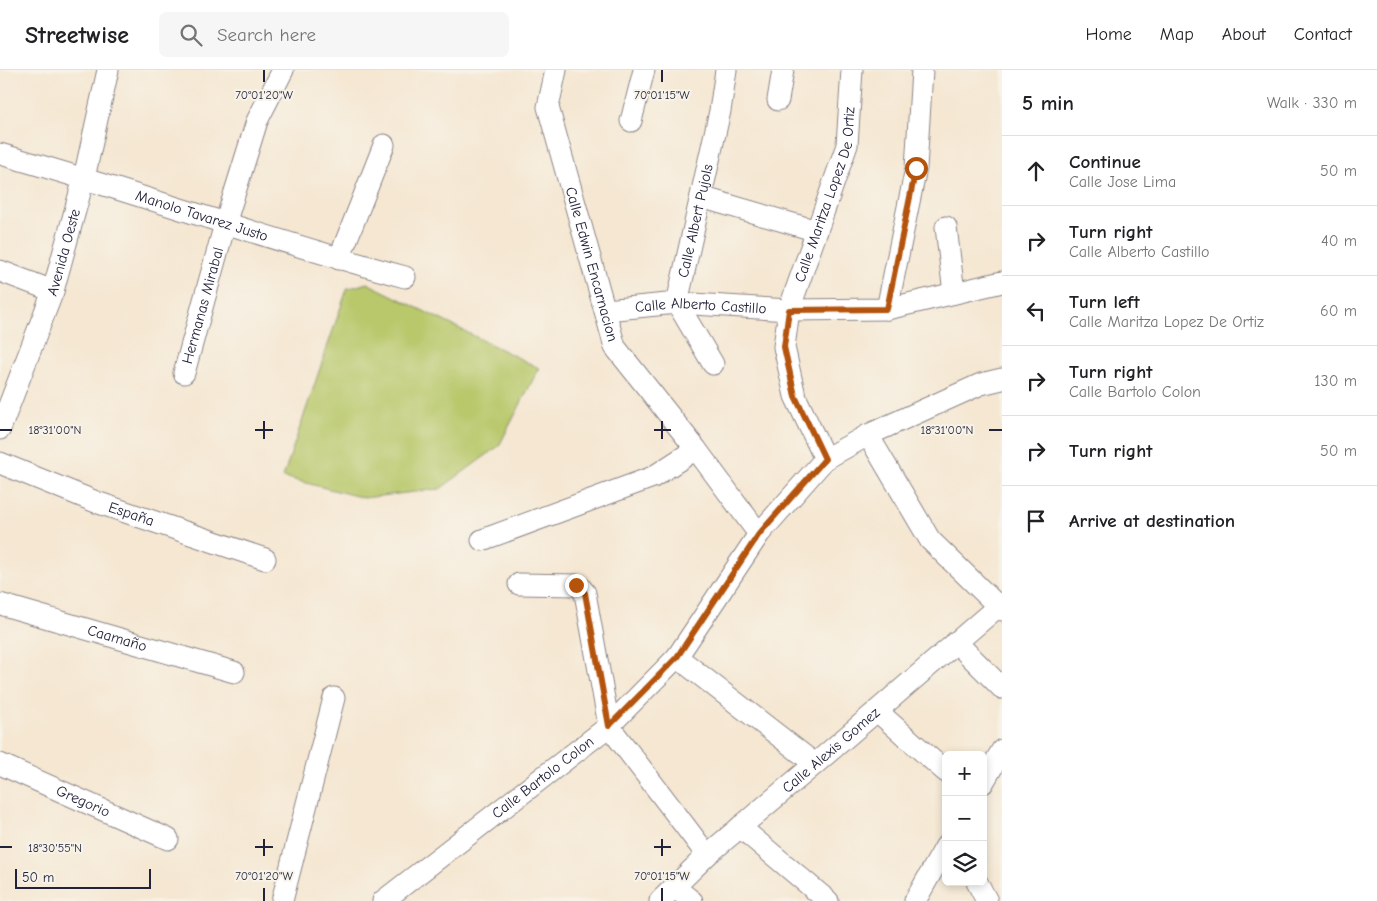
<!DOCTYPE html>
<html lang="en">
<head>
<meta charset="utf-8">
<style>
	:root { --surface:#fff; --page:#f6f6f6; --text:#202124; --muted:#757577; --line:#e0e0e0 }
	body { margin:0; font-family:"Comic Neue",sans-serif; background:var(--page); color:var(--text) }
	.controls { position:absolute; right:15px; bottom:15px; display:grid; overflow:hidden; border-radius:8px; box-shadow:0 2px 8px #0003 }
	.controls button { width:45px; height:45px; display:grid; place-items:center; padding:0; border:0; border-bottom:1px solid var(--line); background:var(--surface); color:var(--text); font:25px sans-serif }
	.scale { position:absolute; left:15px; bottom:12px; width:136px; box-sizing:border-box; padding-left:5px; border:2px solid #22223b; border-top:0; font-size:14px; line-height:18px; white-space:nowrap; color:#22223b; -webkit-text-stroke:4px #f7f3e8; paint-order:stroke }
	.stop { position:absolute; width:15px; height:15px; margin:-11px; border:4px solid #b45309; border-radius:50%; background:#fff }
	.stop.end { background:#b45309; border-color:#fff; box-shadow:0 1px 5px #0008 }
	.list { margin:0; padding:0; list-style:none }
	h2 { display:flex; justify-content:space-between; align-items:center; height:65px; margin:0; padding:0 20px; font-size:21px }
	h2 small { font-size:16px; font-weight:400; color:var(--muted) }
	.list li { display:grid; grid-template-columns:32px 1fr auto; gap:15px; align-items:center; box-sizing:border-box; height:70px; padding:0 20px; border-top:1px solid var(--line) }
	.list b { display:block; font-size:19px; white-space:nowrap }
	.list p { margin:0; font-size:16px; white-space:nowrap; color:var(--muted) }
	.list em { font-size:16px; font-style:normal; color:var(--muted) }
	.icon { flex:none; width:28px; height:28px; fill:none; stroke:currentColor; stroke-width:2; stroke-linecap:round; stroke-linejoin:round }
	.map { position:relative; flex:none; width:1002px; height:831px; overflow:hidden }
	header { display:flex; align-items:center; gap:30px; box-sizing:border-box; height:70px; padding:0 25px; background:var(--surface); border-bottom:1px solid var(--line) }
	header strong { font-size:24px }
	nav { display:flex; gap:28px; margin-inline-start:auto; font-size:18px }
	.search { width:350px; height:45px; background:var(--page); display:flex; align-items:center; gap:12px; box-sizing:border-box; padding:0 18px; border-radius:8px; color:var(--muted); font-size:19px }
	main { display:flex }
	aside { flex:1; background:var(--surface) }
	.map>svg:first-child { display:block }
	.green { fill:#b8c86b; stroke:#6d7553 }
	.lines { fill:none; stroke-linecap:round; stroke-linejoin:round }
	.minor-casing { stroke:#8c8486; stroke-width:23 }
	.minor { stroke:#fff; stroke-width:21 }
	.route { stroke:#b45309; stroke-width:6 }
	.ticks { fill:none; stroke:#22223b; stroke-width:2 }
	.labels { text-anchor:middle; stroke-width:4; stroke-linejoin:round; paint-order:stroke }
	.street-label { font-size:15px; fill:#22223b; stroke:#f7f3e8 }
	.ticks-label { font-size:12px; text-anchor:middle; fill:#22223b; stroke:#f7f3e8; stroke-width:4; stroke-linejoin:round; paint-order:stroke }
</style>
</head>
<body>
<header>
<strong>Streetwise</strong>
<div class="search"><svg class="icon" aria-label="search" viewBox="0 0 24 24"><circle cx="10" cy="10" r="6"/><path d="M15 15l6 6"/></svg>Search here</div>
<nav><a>Home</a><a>Map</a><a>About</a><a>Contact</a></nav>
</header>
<main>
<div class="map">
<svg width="1002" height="831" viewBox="0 0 1002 831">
	<rect width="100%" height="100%" fill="#f7f3e8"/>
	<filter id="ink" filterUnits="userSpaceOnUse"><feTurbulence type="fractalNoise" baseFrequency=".02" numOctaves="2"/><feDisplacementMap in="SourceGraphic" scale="10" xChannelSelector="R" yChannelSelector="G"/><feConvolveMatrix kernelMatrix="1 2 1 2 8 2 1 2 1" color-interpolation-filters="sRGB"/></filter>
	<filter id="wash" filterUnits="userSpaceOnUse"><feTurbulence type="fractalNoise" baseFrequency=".0096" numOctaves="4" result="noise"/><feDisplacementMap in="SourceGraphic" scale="20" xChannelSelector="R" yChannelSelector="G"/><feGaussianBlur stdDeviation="1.12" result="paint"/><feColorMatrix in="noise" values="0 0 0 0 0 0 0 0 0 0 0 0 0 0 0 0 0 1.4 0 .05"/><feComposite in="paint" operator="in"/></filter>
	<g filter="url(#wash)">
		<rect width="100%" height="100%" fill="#f5e7d2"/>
		<path class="green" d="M367 213 539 298 499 376 440 419 364 428 283 407 347 219Z"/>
	</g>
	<g filter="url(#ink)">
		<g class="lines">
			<g class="minor-casing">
				<g id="minor">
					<path id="s1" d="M556 0 548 37 615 277 696 379 759 464"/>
					<path d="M778 30 783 0"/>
					<path d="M631 51 644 0"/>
					<path id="s2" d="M0 84C136 122 268 170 405 207"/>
					<path d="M701 127 817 161"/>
					<path d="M946 157 954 223"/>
					<path d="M339 189 384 75"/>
					<path d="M0 201 53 221"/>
					<path d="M887 239 916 98 922 0"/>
					<path id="s3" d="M606 240 677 233 789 240 887 239 1002 212"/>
					<path id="s4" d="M713 294 677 233 720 41 726 0"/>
					<path id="s5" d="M184 303 225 154 257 51 283 0"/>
					<path id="s6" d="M0 359 53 221 84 108 108 0"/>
					<path d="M868 365 930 470 1002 540"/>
					<path id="s7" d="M825 389 795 326 784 277 789 240 847 75 852 0"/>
					<path id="s8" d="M0 393 96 432 265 489"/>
					<path d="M482 470 653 407 696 379"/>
					<path d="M519 514 576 515 581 518 585 523 609 656 707 785"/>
					<path id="s9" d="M0 534 234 602"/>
					<path d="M956 572 1002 618"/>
					<path d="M677 587 815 694"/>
					<path d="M877 641 946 702"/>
					<path id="s10" d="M0 694 168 769"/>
					<path d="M983 713 1002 680"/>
					<path d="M740 757 828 831"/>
					<path d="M977 812 987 831"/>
					<path d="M674 817 692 831"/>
					<path d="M282 831 334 628"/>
					<path id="s11" d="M383 831 609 656 677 587 759 464 825 389 868 365 981 314 1002 309"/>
					<path id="s12" d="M660 831 707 785 815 694 1002 533"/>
					<path d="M915 831 946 776"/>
				</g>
			</g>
			<use href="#minor" class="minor"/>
		</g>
	</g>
	<g class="lines" filter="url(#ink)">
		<path class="route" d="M576 515 581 518 585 523 609 656 677 587 759 464 825 389 795 326 784 277 789 240 887 239 916 98"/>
	</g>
	<path class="ticks" d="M264 0V12M662 0V12M264 351V369M662 351V369M0 360H12M255 360H273M654 360H671M989 360H1002M264 769V786M662 769V786M0 777H12M255 777H273M654 777H671M264 818V831M662 818V831"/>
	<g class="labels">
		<g class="street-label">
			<text dy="5" stroke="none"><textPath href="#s7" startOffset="279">Calle Maritza Lopez De Ortiz</textPath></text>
			<text dy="5" stroke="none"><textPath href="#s2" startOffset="211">Manolo Tavarez Justo</textPath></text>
			<text dy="5" stroke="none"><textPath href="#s4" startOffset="155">Calle Albert Pujols</textPath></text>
			<text dy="5" stroke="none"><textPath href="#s6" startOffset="188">Avenida Oeste</textPath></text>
			<text dy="5" stroke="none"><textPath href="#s1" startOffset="201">Calle Edwin Encarnacion</textPath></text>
			<text dy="5" stroke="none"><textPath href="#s5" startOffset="70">Hermanas Mirabal</textPath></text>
			<text dy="5" stroke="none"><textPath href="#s3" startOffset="95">Calle Alberto Castillo</textPath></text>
			<text dy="5" stroke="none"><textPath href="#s8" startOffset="141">España</textPath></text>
			<text dy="5" stroke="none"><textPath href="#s9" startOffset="122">Caamaño</textPath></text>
			<text dy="5" stroke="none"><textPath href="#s12" startOffset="228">Calle Alexis Gomez</textPath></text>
			<text dy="5" stroke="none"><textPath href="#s11" startOffset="202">Calle Bartolo Colon</textPath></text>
			<text dy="5" stroke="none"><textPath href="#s10" startOffset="91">Gregorio</textPath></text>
		</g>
	</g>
	<g class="ticks-label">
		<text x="264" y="29">70°01'20"W</text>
		<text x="662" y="29">70°01'15"W</text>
		<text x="55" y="364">18°31'00"N</text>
		<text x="947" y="364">18°31'00"N</text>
		<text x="55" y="782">18°30'55"N</text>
		<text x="264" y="810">70°01'20"W</text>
		<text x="662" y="810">70°01'15"W</text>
	</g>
</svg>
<div class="controls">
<button>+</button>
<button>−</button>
<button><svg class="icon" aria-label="layers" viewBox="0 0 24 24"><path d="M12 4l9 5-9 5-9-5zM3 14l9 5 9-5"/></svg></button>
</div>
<div class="scale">50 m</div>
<div class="stop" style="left:916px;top:98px"></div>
<div class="stop end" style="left:576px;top:515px"></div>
</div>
<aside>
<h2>5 min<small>Walk · 330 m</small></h2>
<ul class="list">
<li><svg class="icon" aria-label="ahead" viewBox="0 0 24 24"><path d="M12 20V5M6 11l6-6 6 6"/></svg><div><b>Continue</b><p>Calle Jose Lima</p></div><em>50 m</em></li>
<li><svg class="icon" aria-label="right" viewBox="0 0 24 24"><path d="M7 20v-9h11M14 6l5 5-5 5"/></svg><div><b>Turn right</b><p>Calle Alberto Castillo</p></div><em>40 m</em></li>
<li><svg class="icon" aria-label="left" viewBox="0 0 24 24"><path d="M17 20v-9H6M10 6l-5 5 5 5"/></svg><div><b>Turn left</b><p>Calle Maritza Lopez De Ortiz</p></div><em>60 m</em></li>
<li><svg class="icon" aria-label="right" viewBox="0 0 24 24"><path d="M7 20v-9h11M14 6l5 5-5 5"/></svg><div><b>Turn right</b><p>Calle Bartolo Colon</p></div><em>130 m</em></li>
<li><svg class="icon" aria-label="right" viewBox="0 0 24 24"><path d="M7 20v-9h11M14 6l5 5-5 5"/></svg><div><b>Turn right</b></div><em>50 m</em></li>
<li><svg class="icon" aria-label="arrive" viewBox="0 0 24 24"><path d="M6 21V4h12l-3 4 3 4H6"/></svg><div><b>Arrive at destination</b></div></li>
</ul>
</aside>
</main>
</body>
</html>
